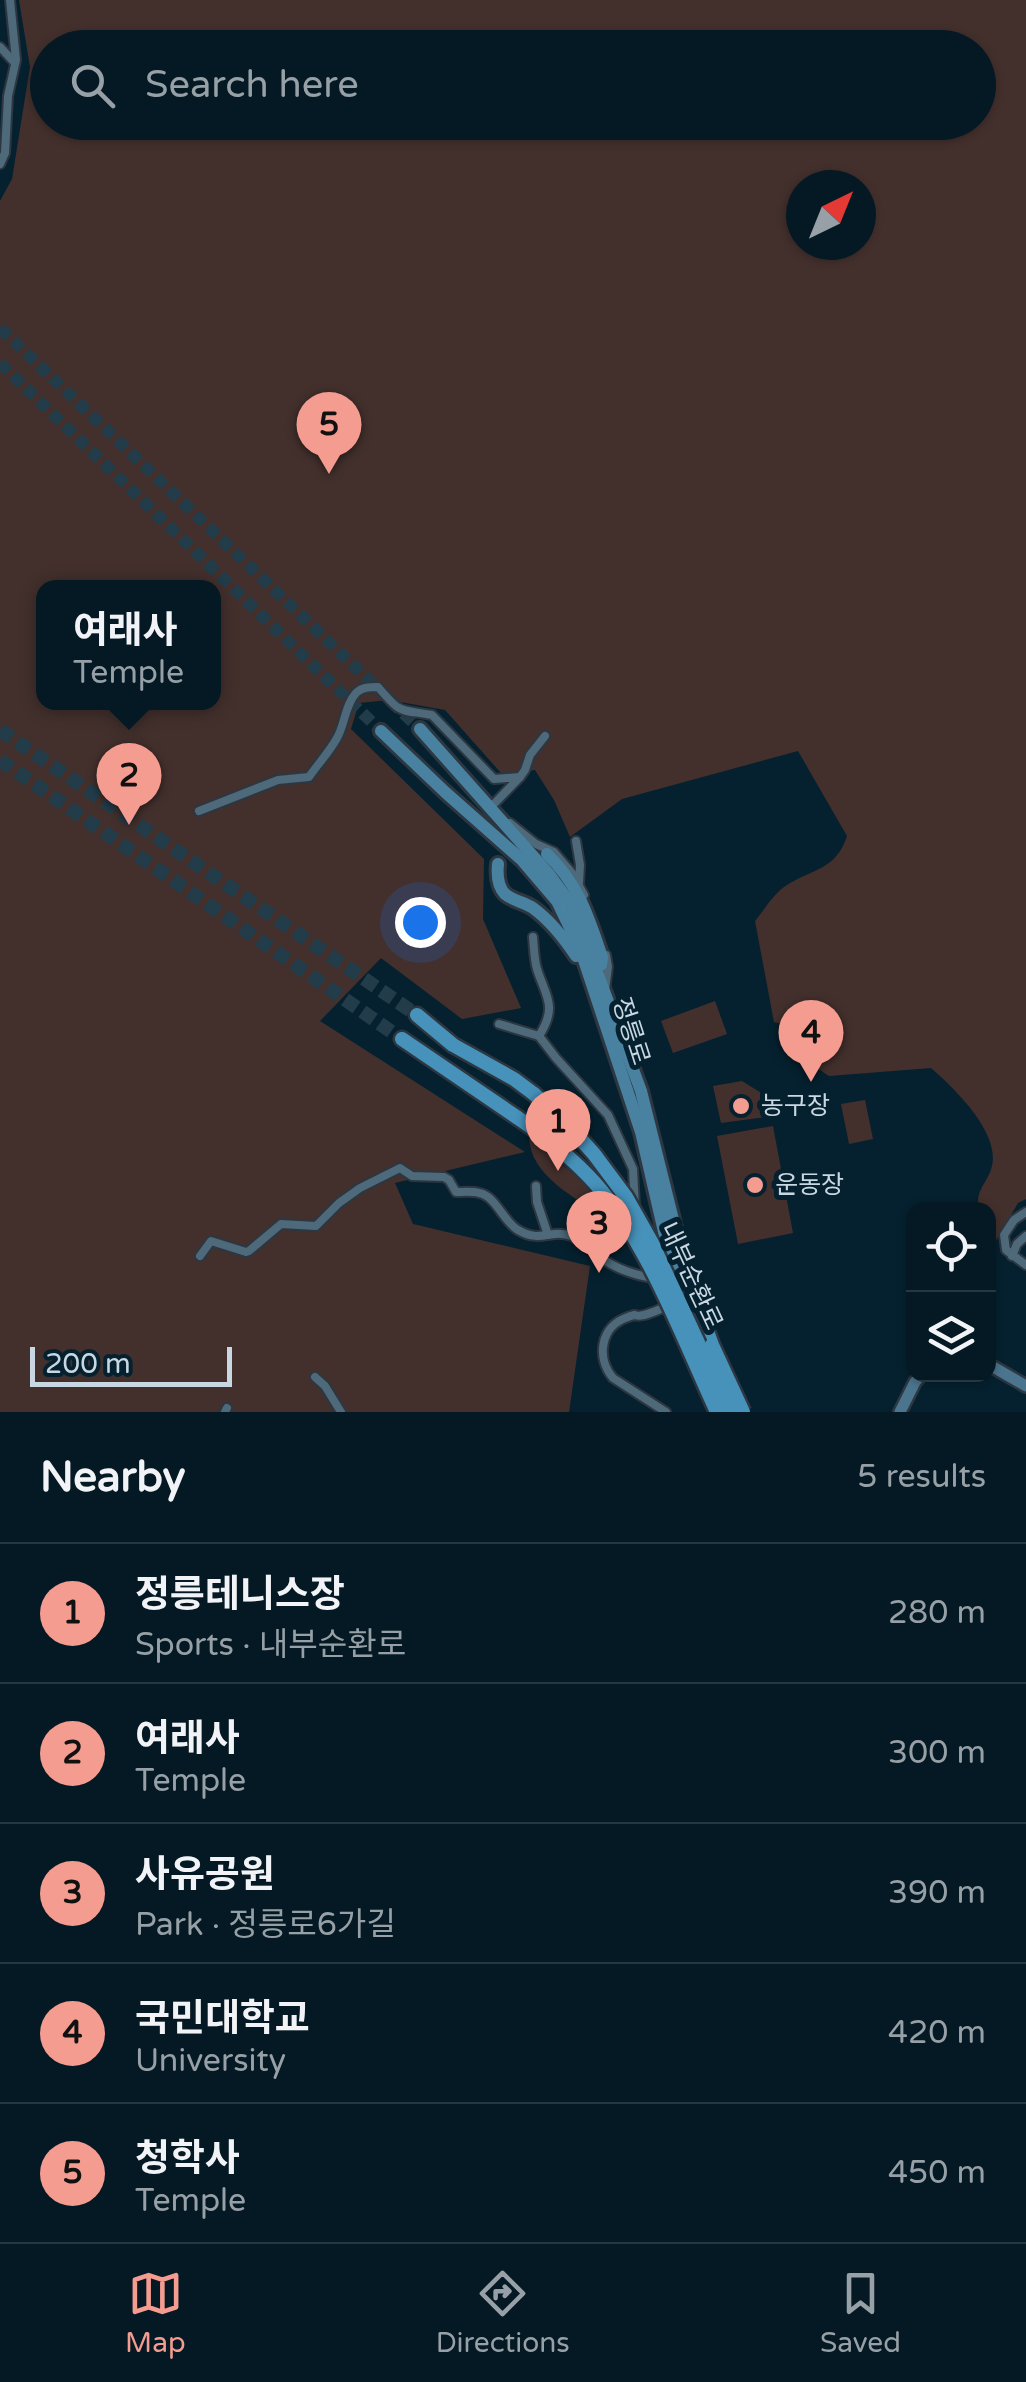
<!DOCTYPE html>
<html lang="en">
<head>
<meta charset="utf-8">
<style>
  body { margin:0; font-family:"Varela Round","Noto Sans KR",sans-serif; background:#0d222b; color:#f1f3f6 }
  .controls { position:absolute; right:30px; bottom:30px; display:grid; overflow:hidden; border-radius:20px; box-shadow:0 2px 8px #0004 }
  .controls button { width:90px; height:90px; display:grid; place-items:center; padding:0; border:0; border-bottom:2px solid #253841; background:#041923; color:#f1f3f6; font:50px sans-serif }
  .compass { position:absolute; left:786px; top:170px; width:90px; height:90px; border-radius:50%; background:#041923; box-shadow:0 2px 8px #0004; rotate:43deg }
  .scale { position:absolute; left:30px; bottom:25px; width:202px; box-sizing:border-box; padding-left:10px; border:5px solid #c8d7e1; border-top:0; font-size:28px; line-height:35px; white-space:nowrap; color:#c8d7e1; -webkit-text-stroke:8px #05212f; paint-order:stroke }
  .you { position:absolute; left:420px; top:922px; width:35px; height:35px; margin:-25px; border:8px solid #fff; border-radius:50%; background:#1a73e8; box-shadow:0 0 0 15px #1a73e833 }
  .badge { display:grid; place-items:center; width:65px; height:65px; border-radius:50%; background:#f59c91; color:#111; font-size:32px; font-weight:700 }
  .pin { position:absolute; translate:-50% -82px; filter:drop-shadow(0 2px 5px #0008) }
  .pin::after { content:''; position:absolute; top:52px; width:35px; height:30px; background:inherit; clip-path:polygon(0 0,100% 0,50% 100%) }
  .popup { position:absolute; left:36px; top:580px; width:185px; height:130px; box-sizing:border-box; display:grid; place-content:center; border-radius:20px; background:#041923; filter:drop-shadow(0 2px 8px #0005); font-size:32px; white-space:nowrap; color:#97a0a6 }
  .popup b { font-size:38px; color:#f1f3f6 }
  .popup::after { content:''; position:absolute; left:50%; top:100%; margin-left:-20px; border:20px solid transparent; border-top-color:#041923 }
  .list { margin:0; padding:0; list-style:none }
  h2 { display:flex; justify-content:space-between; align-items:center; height:130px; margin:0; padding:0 40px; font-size:42px }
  h2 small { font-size:32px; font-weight:400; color:#97a0a6 }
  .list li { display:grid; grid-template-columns:65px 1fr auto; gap:30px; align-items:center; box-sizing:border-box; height:140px; padding:0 40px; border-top:2px solid #253841 }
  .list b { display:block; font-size:38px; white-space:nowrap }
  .list p { margin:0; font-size:32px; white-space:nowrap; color:#97a0a6 }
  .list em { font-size:32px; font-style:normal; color:#97a0a6 }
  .icon { flex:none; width:55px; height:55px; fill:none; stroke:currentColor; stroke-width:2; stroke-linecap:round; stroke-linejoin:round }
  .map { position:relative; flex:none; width:1026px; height:1412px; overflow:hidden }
  .search { position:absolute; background:#041923; box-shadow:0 2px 8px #0004; left:30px; right:30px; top:30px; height:110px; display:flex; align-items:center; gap:25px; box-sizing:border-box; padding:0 35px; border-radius:55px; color:#97a0a6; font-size:38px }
  .sheet { height:830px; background:#041923 }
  nav { display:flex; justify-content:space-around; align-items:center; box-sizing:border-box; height:140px; border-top:2px solid #253841; background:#041923; font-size:28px; color:#97a0a6 }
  nav a { display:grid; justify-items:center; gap:5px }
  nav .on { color:#f59c91 }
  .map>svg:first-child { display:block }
</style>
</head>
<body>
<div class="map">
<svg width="1026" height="1412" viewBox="0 0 1026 1412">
  <rect width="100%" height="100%" fill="#05212f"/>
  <!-- green -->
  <g fill="#43302d" fill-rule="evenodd">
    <path d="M 19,0 L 1026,0 L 1026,1199 L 1018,1203 L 994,1244 L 989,1230 L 988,1210 L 979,1209 C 974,1191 988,1183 992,1166 C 1000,1132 954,1088 931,1068 L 829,1076 L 794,1053 L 800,1043 L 792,1027 L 774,1022 L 755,921 C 765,909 774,893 787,885 C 814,868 836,870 847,836 L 798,751 L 622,799 L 570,837 L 554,800 L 535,770 L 501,773 L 445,710 L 389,700 L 359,703 L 351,729 L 484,859 L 483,919 L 521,1008 L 462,1019 L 381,958 L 320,1021 L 525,1152 L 395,1183 L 413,1224 L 590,1266 L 569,1412 L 0,1412 L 0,201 L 12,179 L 30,67 ZM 48,48 L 978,48 L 978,122 L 48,122 ZM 801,185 L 861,185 L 861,245 L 801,245 ZM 44,588 L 214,588 L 214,702 L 44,702 Z"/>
    <path d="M 715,1001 L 727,1034 L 673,1053 L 661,1021 Z"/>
    <path d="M 742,1081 L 763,1094 L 766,1117 L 721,1123 L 713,1086 Z"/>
    <path d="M 865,1100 L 873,1139 L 849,1144 L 841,1104 Z"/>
    <path d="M 773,1126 L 793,1233 L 738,1244 L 717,1136 Z"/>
    <path d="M 529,1137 L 589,1187 L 607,1211 L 604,1217 C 576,1198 530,1176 529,1137 Z"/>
  </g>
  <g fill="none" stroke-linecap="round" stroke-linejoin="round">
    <!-- primary-tunnel -->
    <g stroke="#223c4a" stroke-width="12" stroke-dasharray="12 6" stroke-linecap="butt">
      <path d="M 0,328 L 420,729"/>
      <path d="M 0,363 L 381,731"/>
    </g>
    <!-- highway-tunnel -->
    <g stroke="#223c4a" stroke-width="14" stroke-dasharray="14 7" stroke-linecap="butt">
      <path d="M 0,730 L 417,1015"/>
      <path d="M 0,760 L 402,1039"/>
    </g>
    <!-- street casing -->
    <g stroke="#2c3741" stroke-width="12">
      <g id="street">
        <path d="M 0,47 L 15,63"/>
        <path d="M 0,164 L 5,153 L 8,96 L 16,60 L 10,0"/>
        <path d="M 520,777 L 525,770 L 530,755 L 545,736"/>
        <path d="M 199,811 L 278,780 L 309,777 C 318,764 330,751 337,738 C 345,724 345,705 356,693 C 362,687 370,687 378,687 C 402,715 398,709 432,715 L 494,779 L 520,777 L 492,806"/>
        <path d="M 510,823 L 536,844 L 554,852 L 572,873 L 584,895"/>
        <path d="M 576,841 L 580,865 L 579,883"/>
        <path d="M 533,937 C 534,947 534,959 537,969 C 546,997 558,1006 539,1036"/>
        <path d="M 605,990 L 608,967 L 606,955"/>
        <path d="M 499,1024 L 539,1036 L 556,1058 L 608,1115 L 633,1169 L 635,1207"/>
        <path d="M 536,1186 L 537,1202 L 548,1235"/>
        <path d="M 1026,1212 L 1014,1220 L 1004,1235 L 1006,1250 L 1026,1265"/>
        <path d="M 200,1256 L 211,1241 L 246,1252 L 249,1251 L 281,1224 L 316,1226 L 339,1203 L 360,1188 L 400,1168 L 412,1176 L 444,1177 L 449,1180 L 456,1192 C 463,1192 472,1191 479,1193 C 495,1195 503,1221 518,1230 C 542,1244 551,1228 571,1236 C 584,1241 592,1252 603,1259 C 616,1269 638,1276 654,1278"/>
        <path d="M 1012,1256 L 1017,1244 L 1026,1236"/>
        <path d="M 315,1377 L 325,1386 L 341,1412"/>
        <path d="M 225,1412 L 227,1408"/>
        <path d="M 666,1412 L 613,1378 C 596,1358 600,1326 628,1317 C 642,1312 630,1318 644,1315 C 652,1313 660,1309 668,1306"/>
      </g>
    </g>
    <!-- secondary casing -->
    <g stroke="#2c3741" stroke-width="16">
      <g id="secondary">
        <path d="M 988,1364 L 1026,1386"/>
        <path d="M 900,1412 L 915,1382 L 922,1374"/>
      </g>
    </g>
    <!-- primary casing -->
    <g stroke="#2c3741" stroke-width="18">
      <g id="primary">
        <path d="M 420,729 L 549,874 L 573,907 L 641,1091 L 690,1288"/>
        <path d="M 381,731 L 445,792 L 522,860 L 557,901 L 581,951 L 641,1132 L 676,1284"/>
        <path d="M 547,854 C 579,885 588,916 602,957 L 601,965"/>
        <path d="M 498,864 C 497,874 497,886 505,894 C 513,901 525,902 533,908 C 551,921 564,938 576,956"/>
      </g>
    </g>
    <!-- highway casing -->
    <g stroke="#2c3741" stroke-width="19">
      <g id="highway">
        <path d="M 417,1015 L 453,1045 L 514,1079 L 534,1094"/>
        <path d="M 402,1039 L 518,1118"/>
        <path d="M 688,1279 L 712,1345"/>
      </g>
    </g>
    <!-- street -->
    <use href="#street" stroke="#4d697a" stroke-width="8"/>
    <!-- secondary -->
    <use href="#secondary" stroke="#4b758e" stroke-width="11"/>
    <!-- primary -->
    <use href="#primary" stroke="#4982a1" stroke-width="12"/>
    <!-- highway -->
    <use href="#highway" stroke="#4692bb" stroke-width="14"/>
    <!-- highway-bridge casing -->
    <g stroke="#2c3741" stroke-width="19" stroke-linecap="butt">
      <g id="highway-bridge">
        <path d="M 534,1094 L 568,1125 L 594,1154 L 626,1197 L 652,1243 L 730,1412"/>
        <path d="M 518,1118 C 546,1137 571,1157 594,1182 C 649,1244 682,1337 717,1412"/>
        <path d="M 712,1345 L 743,1412"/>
      </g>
    </g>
    <!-- highway-bridge -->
    <use href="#highway-bridge" stroke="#4692bb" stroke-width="14"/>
  </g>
  <!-- markers -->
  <g fill="#f59c91" stroke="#05212f" stroke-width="4">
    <circle cx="741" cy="1106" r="10"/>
    <circle cx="755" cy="1185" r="10"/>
  </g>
  <g text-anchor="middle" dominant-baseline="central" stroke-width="10" stroke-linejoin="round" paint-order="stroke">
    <!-- street labels -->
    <g font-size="25" fill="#c8d7e1" stroke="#05212f">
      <text transform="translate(631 1031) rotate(72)">정릉로</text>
      <text transform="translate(691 1276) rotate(65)">내부순환로</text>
    </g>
    <!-- poi labels -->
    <g font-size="25" fill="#c8d7e1" stroke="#05212f" text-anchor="start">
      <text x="761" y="1106">농구장</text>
      <text x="775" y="1185">운동장</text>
    </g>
  </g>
</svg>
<div class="controls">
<button><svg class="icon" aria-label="locate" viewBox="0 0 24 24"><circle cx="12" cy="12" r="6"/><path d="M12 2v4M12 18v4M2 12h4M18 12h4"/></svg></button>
<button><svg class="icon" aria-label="layers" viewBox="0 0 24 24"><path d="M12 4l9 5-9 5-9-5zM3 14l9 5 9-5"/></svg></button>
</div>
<svg class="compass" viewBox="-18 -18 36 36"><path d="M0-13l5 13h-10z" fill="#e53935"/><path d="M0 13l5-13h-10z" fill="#97a0a6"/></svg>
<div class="scale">200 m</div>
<div class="you"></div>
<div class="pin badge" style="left:558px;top:1171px">1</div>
<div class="pin badge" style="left:129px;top:825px">2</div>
<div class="popup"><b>여래사</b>Temple</div>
<div class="pin badge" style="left:599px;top:1273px">3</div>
<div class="pin badge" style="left:811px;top:1082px">4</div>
<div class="pin badge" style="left:329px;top:474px">5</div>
<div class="search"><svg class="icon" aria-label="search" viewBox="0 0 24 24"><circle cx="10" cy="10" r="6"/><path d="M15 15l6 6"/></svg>Search here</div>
</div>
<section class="sheet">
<h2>Nearby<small>5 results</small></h2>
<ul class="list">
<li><span class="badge">1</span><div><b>정릉테니스장</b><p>Sports · 내부순환로</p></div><em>280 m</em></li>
<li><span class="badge">2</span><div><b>여래사</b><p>Temple</p></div><em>300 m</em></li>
<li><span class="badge">3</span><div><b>사유공원</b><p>Park · 정릉로6가길</p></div><em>390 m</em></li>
<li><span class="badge">4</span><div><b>국민대학교</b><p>University</p></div><em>420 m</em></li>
<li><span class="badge">5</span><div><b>청학사</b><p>Temple</p></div><em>450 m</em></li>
</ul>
</section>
<nav>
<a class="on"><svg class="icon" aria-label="map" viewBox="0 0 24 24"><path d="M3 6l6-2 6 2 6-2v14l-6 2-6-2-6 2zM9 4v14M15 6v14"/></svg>Map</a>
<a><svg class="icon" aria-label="directions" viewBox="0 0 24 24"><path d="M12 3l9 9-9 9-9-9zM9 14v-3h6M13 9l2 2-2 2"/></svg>Directions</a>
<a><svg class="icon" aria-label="saved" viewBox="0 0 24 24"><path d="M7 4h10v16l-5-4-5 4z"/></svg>Saved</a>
</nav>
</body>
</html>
